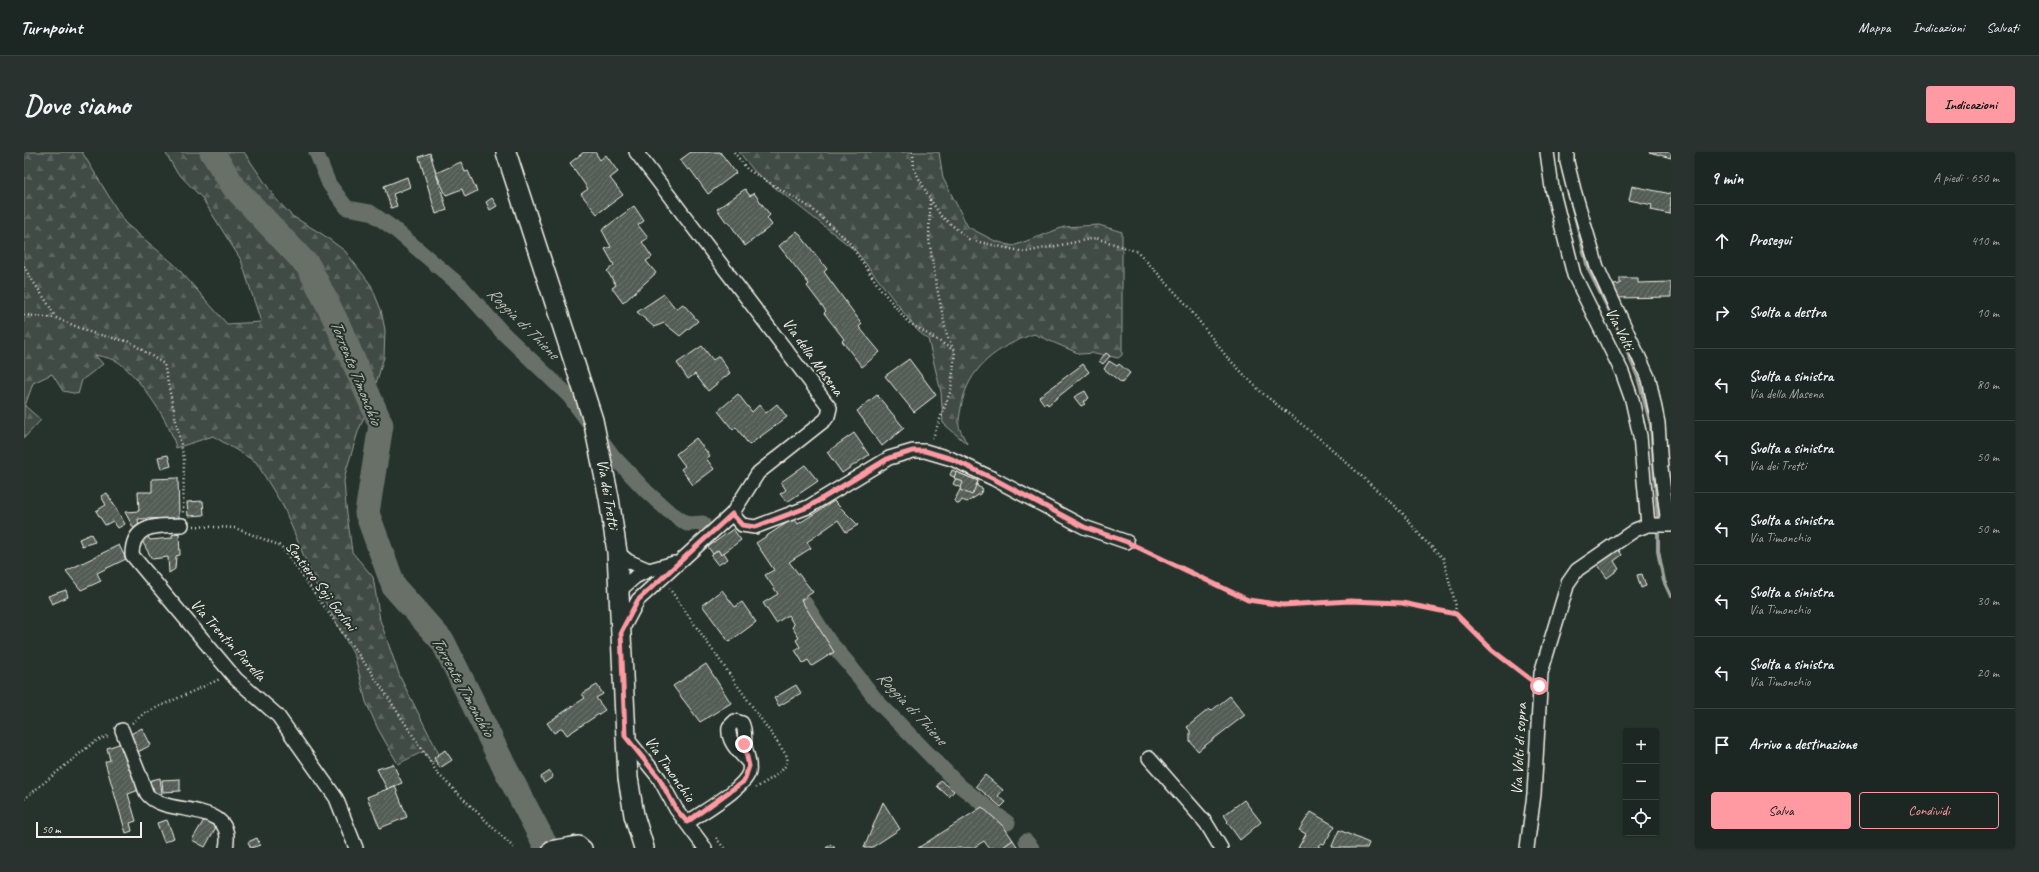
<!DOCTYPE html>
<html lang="it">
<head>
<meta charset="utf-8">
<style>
  body { margin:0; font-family:Caveat,sans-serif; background:#29322f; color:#f1f3f6 }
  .controls { position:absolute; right:12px; bottom:12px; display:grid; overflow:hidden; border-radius:4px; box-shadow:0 1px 3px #0004 }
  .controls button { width:36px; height:36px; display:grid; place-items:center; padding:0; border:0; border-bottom:1px solid #3a4340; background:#1c2622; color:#f1f3f6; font:20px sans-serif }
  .scale { position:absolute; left:12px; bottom:10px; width:106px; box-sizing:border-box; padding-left:4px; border:2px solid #f4f1e8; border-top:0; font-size:11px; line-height:14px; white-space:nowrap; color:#f4f1e8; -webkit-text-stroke:3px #26332d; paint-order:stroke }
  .stop { position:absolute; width:12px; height:12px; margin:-9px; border:3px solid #ff9aa2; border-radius:50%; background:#fff }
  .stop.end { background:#ff9aa2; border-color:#fff; box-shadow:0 1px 4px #0008 }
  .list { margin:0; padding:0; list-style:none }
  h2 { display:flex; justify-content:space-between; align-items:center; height:52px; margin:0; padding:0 16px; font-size:17px }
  h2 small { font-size:13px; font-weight:400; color:#a0a5a5 }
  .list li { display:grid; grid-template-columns:26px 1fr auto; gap:12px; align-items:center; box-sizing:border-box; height:72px; padding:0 16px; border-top:1px solid #3a4340 }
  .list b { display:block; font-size:15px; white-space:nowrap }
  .list p { margin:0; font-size:13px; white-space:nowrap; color:#a0a5a5 }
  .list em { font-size:13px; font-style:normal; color:#a0a5a5 }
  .actions { display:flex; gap:8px; padding:12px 16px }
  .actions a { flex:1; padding:9px 0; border:1px solid #ff9aa2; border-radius:4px; text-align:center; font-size:14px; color:#ff9aa2 }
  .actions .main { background:#ff9aa2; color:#111 }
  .icon { flex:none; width:22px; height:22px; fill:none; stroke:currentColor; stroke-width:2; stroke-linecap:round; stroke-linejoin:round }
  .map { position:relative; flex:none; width:1647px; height:696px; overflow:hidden; border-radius:4px }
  header { display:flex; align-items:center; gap:24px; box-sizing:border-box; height:56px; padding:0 20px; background:#1c2622; border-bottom:1px solid #3a4340 }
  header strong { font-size:19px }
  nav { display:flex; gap:22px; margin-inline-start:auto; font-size:14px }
  .intro { display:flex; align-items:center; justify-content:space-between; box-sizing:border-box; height:96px; padding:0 24px }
  h1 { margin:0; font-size:28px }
  .button { padding:10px 18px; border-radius:4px; background:#ff9aa2; color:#111; font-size:14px; font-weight:700 }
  main { display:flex; gap:24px; padding:0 24px }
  aside { flex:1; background:#1c2622; border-radius:4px; box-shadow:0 1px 3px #0004 }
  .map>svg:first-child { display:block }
</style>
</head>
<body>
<header>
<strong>Turnpoint</strong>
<nav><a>Mappa</a><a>Indicazioni</a><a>Salvati</a></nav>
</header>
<div class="intro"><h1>Dove siamo</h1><a class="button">Indicazioni</a></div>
<main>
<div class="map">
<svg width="1647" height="696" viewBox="0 0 1647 696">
  <defs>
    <pattern id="forest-firs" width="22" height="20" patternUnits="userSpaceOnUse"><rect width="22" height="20" fill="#414b45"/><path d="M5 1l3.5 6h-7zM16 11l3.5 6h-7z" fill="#5d6560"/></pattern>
    <pattern id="building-hatch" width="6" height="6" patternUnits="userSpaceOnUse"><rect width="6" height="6" fill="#525c55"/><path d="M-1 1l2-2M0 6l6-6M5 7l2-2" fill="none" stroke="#6c746d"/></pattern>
  </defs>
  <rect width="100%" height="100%" fill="#26332d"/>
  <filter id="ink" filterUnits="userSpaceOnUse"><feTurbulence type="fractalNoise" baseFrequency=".025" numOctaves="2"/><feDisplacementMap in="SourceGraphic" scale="8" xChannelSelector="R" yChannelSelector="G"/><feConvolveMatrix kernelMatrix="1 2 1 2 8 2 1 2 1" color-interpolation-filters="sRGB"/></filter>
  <g filter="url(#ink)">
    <!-- forest -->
    <g fill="url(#forest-firs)" stroke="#9a9e96">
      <path d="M 0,0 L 58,0 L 101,71 L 150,112 L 203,172 L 237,170 L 217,108 L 178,46 L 152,19 L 141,0 L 220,0 L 252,47 L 268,64 L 298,82 L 321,99 L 347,133 L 357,158 L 361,178 L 360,205 L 348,245 L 334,280 L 322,319 L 320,329 L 322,354 L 328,400 L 349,425 L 356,468 L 376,525 L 417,606 L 407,611 L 400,599 L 374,612 L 354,577 L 342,550 L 331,505 L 291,431 L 260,356 L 232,310 L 189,284 L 152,296 C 147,271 117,228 97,212 C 90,206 79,205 71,203 L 79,212 L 58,228 L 54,242 L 39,239 L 28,222 L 9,231 L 1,254 L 17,268 L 0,286 Z"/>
      <path d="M 715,0 L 915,0 L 919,26 L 944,75 L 971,89 L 989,94 L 1040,75 L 1075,73 L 1098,80 L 1098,203 L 1094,206 L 1071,201 L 1056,202 L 1010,182 C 974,194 943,216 937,256 C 936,262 934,270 935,275 C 937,280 940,286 943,292 L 919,271 L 917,240 L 904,187 L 894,179 L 832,99 L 731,20 Z"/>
    </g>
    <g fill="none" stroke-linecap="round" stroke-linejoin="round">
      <!-- stream -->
      <path stroke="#9fa39b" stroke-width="4" d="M 1539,16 L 1564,116 L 1590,168 L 1614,225 L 1627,273 L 1634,365 L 1634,399 L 1640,429 L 1647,444"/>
      <!-- canal -->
      <g stroke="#676f68" stroke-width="15">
        <path d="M 292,0 L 305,32 L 323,56 L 346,60 L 369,76 L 439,136 L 478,180 L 545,244 L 590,305 L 622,339 L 643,358 L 663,372 L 679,371"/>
        <path d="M 781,451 L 805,489 L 824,511 L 853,549 L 936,634 L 984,671"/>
        <path d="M 1002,689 L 1008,696"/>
      </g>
      <!-- river -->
      <path stroke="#676f68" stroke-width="25" d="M 188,0 L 210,35 L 285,115 L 314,173 L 357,273 L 343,361 L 370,435 L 419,490 L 479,612 L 523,696"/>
    </g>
    <!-- building -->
    <g fill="url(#building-hatch)" stroke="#f4f1e8">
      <path d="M 560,0 L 571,0 L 576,8 L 582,3 L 594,20 L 586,26 L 599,43 L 573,62 L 557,42 L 564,37 L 546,11 Z"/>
      <path d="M 667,0 L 696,0 L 712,21 L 684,42 L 666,17 L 664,18 L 656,8 Z"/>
      <path d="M 1625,0 L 1647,0 L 1647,6 Z"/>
      <path d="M 406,1 L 423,58 L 412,62 L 395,5 Z"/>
      <path d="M 437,10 L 441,20 L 444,19 L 453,39 L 441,45 L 438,37 L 422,43 L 412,21 Z"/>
      <path d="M 383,25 L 386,35 L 369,42 L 373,54 L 367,56 L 360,34 Z"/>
      <path d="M 1608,34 L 1647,42 L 1646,62 L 1627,58 L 1628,53 L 1605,48 Z"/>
      <path d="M 721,37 L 726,44 L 730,41 L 746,63 L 743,66 L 748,73 L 721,94 L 704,69 L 703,71 L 693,57 Z"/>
      <path d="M 468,46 L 473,54 L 466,58 L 462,50 Z"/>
      <path d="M 610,54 L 620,69 L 614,73 L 624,86 L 618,90 L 628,105 L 622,109 L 632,121 L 599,151 L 588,136 L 592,133 L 583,119 L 590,113 L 581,97 L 587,95 L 578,78 Z"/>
      <path d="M 773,79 L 803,117 L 800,120 L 838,172 L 835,175 L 856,200 L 838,215 L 818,189 L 820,187 L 800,161 L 802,159 L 783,134 L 785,132 L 755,94 Z"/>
      <path d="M 1596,126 L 1614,126 L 1614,131 L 1647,130 L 1647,145 L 1591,146 L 1590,133 L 1596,132 Z"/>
      <path d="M 640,142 L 652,157 L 659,152 L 674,169 L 656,184 L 640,171 L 630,175 L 613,160 Z"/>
      <path d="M 678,194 L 689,208 L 695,204 L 706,221 L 684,239 L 671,222 L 664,227 L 653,211 Z"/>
      <path d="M 1082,201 L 1086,204 L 1079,212 L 1075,209 Z"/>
      <path d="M 885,207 L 912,243 L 890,260 L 861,224 Z"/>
      <path d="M 1085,209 L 1093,214 L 1095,212 L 1106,221 L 1098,231 L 1080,217 Z"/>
      <path d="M 1059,212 L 1065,220 L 1024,253 L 1023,251 L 1020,252 L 1015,245 Z"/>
      <path d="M 1061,239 L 1065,246 L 1059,250 L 1061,252 L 1057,254 L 1050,245 Z"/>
      <path d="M 714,242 L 728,260 L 735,253 L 742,261 L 753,252 L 763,265 L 725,293 L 712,275 L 709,278 L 694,259 Z"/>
      <path d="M 853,243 L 880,276 L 858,294 L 833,259 Z"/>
      <path d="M 830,281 L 845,303 L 818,321 L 803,300 Z"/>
      <path d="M 672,286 L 686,304 L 682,306 L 690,317 L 669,333 L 657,317 L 661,314 L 652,302 Z"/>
      <path d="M 144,303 L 147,314 L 137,317 L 134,305 Z"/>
      <path d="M 781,313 L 794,329 L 763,350 L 756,342 L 762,338 L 757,330 Z"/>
      <path d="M 928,318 L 954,329 L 953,334 L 959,337 L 956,342 L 943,350 L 938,348 L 935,352 L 930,349 L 937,336 L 929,332 L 932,326 L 926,323 Z"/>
      <path d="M 932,320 L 954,329 L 948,343 L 936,338 L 939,330 L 930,326 Z"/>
      <path d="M 154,326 L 155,366 L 114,367 L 115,376 L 110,377 L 101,360 L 115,359 L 114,340 L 128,340 L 128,327 Z"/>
      <path d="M 83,341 L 101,372 L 94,376 L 89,369 L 81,373 L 72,359 L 82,353 L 77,344 Z"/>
      <path d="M 179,349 L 180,363 L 164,364 L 163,350 Z"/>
      <path d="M 810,349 L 834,373 L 822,380 L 814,368 L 783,390 L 787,396 L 765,410 L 789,440 L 777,448 L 810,500 L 788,514 L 784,508 L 779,511 L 771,498 L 776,495 L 772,488 L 775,486 L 768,475 L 770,473 L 764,463 L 752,471 L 739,451 L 754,442 L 741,423 L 750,418 L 732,391 L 770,366 L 774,372 Z"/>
      <path d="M 709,377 L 717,388 L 697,403 L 694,398 L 689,402 L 684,395 Z"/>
      <path d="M 155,381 L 156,403 L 152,404 L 151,417 L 145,421 L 144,405 L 128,407 L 117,387 L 123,383 L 126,388 L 148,386 L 148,383 Z"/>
      <path d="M 67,382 L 71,390 L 58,394 L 55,387 Z"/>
      <path d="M 95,393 L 102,407 L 73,421 L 77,429 L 57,438 L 42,419 Z"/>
      <path d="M 1592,394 L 1598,403 L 1590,409 L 1595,417 L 1583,426 L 1571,409 Z"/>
      <path d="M 694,398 L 697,403 L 700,401 L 704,407 L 694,413 L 687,404 Z"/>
      <path d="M 1618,422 L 1622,434 L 1617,436 L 1613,423 Z"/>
      <path d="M 42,438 L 44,445 L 28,452 L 24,444 Z"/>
      <path d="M 698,438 L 711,455 L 718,450 L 732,470 L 705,490 L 678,453 Z"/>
      <path d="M 682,512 L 707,551 L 676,570 L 649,534 Z"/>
      <path d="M 573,533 L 579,542 L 572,546 L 581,558 L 543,583 L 538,576 L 530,581 L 523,571 L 561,546 L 558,542 Z"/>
      <path d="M 772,533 L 777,541 L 755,554 L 750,546 Z"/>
      <path d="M 1206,544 L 1221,563 L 1174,599 L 1166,589 L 1166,579 L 1163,575 L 1185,557 L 1187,559 Z"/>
      <path d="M 118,576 L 127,593 L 112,601 L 103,584 Z"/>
      <path d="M 101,590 L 115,638 L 104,642 L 112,669 L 106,671 L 108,679 L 102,681 L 81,610 L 86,608 L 83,596 Z"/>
      <path d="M 421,598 L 428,608 L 416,616 L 410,606 Z"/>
      <path d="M 369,612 L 378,631 L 363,637 L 353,617 Z"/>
      <path d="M 526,619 L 529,625 L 520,631 L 517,625 Z"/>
      <path d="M 961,623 L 979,638 L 974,644 L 982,650 L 977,655 L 952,634 Z"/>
      <path d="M 136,626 L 138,642 L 130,642 L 129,635 L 126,636 L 124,629 Z"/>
      <path d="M 156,627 L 156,639 L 139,640 L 138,628 Z"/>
      <path d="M 917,628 L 930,639 L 925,645 L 913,634 Z"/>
      <path d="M 371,634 L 383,665 L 356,676 L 343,645 Z"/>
      <path d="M 1220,648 L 1237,670 L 1216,688 L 1203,670 L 1204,669 L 1200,663 Z"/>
      <path d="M 859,650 L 876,677 L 847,696 L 840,696 Z"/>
      <path d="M 958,655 L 980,675 L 989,688 L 978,696 L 965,696 L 960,689 L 949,696 L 894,696 Z"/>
      <path d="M 1287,660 L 1311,674 L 1300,692 L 1297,691 L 1294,694 L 1297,696 L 1274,696 L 1282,682 L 1275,678 Z"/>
      <path d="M 143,668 L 150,686 L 140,690 L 133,671 Z"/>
      <path d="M 180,668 L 192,675 L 181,695 L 168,688 Z"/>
      <path d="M 1315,678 L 1345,691 L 1343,696 L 1311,696 L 1308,694 Z"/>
      <path d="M 233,686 L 236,693 L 227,696 L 224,690 Z"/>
      <path d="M 989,688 L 994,696 L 978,696 Z"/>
      <path d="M 807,692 L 811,696 L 802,696 Z"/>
    </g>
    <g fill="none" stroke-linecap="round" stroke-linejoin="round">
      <!-- street casing -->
      <g stroke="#f4f1e8" stroke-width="16">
        <g id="street">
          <path d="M 1523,0 L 1528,36 L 1550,123 L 1598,220 L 1608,248 L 1616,284 L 1624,373"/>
          <path d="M 1543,0 L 1543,10 L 1550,38 L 1573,115 L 1625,227 L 1634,271 L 1637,316 L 1644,372"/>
          <path d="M 708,362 L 718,373 L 731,375 L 784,355 L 865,306 L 889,299 L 901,299 L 928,307 L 970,327 L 1060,375 L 1103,390"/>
          <path d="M 158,373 C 134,374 108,371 108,403 L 212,527 L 254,564 L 312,646 L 332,696"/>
          <path d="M 593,400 L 604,409 L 625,418"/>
          <path d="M 595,439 L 611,425 L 625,418 L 650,411"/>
          <path d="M 598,478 L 614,448 L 708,362 L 734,321 L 801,268 L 804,264 L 806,256 L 612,0"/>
          <path d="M 98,578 C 104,594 110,609 116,624 C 119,630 120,637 123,642 C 140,666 213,646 202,696"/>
          <path d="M 601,584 L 635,626 L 652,657 L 681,696"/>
          <path d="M 1125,606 L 1182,671 L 1197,696"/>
          <path d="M 663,671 C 678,660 720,637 725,620 C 727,611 722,601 721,593 C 720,585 722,579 718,571 L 711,569 L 705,575 C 703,590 715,600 724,610"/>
          <path d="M 526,696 L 555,691 L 561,696"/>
          <path d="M 1503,696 L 1510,642 L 1517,521 L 1544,431 L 1553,418 L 1611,378 L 1624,373 L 1647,373"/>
        </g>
      </g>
      <!-- secondary casing -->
      <g stroke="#f4f1e8" stroke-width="22">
        <path id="secondary" d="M 482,0 L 569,268 L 585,346 L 593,400 L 604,626 L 610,663 L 620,696"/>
      </g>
      <!-- path -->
      <g stroke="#f4f1e8" stroke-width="2.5" stroke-dasharray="1 3" stroke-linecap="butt">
        <path d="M 710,0 L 723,17 L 787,56 L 824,89 L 856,136 L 884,170 L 931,199 L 927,238 L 910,283 L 906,288"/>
        <path d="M 889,0 L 890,17 L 906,47 L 905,87 L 912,131 L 923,184 L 930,198"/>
        <path d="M 906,47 L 917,64 L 946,88 L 1001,100 L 1072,86 L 1114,100 L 1161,151 L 1202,204 L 1237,240 L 1300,290 L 1379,362 L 1398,386 L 1419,406 L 1432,454 L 1431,459 L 1428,461"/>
        <path d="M 0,114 C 9,132 23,147 31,165"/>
        <path d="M 0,163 L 32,166 L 68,181 L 106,190 L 140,212 L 160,307 L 159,361"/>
        <path d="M 170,374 L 211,376 L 257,394 L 356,533 L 414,622 L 490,696"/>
        <path d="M 1114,396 L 1224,448 L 1259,453 L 1326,449 L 1378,451 L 1432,462 L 1468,498 L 1504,525"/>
        <path d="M 645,436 L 763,604 C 767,618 742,629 732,636"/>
        <path d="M 108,571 L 121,561 L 196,527"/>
        <path d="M 0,647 L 70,590 L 86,583"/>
        <path d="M 692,686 L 700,696"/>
      </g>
      <!-- street -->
      <use href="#street" stroke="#26332d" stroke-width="13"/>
      <!-- secondary -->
      <use href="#secondary" stroke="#26332d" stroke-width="19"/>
    </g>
  </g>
  <g fill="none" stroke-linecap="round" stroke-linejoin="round" filter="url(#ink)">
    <!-- route -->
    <path stroke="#ff9aa2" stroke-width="5" d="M 720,592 L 725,614 L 720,629 L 663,670 L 652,657 L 635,626 L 601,584 L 597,480 L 614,448 L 708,362 L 718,373 L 731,375 L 784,355 L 865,306 L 889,299 L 901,299 L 928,307 L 970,327 L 1060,375 L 1103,390 L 1224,448 L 1259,453 L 1326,449 L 1378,451 L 1432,462 L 1468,498 L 1515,534"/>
  </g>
  <g text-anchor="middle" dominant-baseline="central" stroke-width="4" stroke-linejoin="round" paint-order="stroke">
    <!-- street labels -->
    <g font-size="16" fill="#f4f1e8" stroke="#26332d">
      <text transform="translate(1596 177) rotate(63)">Via Volti</text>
      <text transform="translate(789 205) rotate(54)">Via della Masena</text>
      <text transform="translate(584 342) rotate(80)">Via dei Tretti</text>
      <text transform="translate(297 434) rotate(53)">Sentiero Soji Gorlini</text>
      <text transform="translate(204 488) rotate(48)">Via Trentin Pierella</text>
      <text transform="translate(1495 597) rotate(-87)">Via Volti di sopra</text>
      <text transform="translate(646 617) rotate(55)">Via Timonchio</text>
    </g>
    <!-- water labels -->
    <g font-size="17" font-style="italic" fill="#bcbdb5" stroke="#26332d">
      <text transform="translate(499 171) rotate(45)">Roggia di Thiene</text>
      <text transform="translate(332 220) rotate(68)">Torrente Timonchio</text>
      <text transform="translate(439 534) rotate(61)">Torrente Timonchio</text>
      <text transform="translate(888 556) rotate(47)">Roggia di Thiene</text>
    </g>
  </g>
</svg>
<div class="controls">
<button>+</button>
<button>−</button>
<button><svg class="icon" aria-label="locate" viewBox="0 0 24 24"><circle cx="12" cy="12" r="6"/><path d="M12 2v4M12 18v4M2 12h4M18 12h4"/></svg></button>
</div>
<div class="scale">50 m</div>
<div class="stop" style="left:1515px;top:534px"></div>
<div class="stop end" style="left:720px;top:592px"></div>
</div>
<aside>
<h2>9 min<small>A piedi · 650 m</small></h2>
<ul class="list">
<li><svg class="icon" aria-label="ahead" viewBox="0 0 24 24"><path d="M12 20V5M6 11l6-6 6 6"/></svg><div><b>Prosegui</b></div><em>410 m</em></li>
<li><svg class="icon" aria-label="right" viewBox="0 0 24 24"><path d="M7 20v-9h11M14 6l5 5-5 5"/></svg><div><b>Svolta a destra</b></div><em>10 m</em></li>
<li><svg class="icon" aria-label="left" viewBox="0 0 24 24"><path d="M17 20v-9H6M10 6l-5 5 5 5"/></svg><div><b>Svolta a sinistra</b><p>Via della Masena</p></div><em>80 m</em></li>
<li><svg class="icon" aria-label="left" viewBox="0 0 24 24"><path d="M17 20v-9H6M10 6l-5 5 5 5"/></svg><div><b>Svolta a sinistra</b><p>Via dei Tretti</p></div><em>50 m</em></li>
<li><svg class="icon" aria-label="left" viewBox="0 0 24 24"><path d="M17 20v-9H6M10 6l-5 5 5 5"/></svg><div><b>Svolta a sinistra</b><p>Via Timonchio</p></div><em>50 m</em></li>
<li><svg class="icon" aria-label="left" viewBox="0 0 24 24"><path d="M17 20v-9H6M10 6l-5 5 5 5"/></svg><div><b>Svolta a sinistra</b><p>Via Timonchio</p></div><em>30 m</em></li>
<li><svg class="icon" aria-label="left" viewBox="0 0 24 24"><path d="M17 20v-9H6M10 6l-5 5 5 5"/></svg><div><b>Svolta a sinistra</b><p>Via Timonchio</p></div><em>20 m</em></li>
<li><svg class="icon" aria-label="arrive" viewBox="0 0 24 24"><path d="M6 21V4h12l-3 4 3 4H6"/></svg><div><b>Arrivo a destinazione</b></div></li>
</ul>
<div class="actions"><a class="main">Salva</a><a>Condividi</a></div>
</aside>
</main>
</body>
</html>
